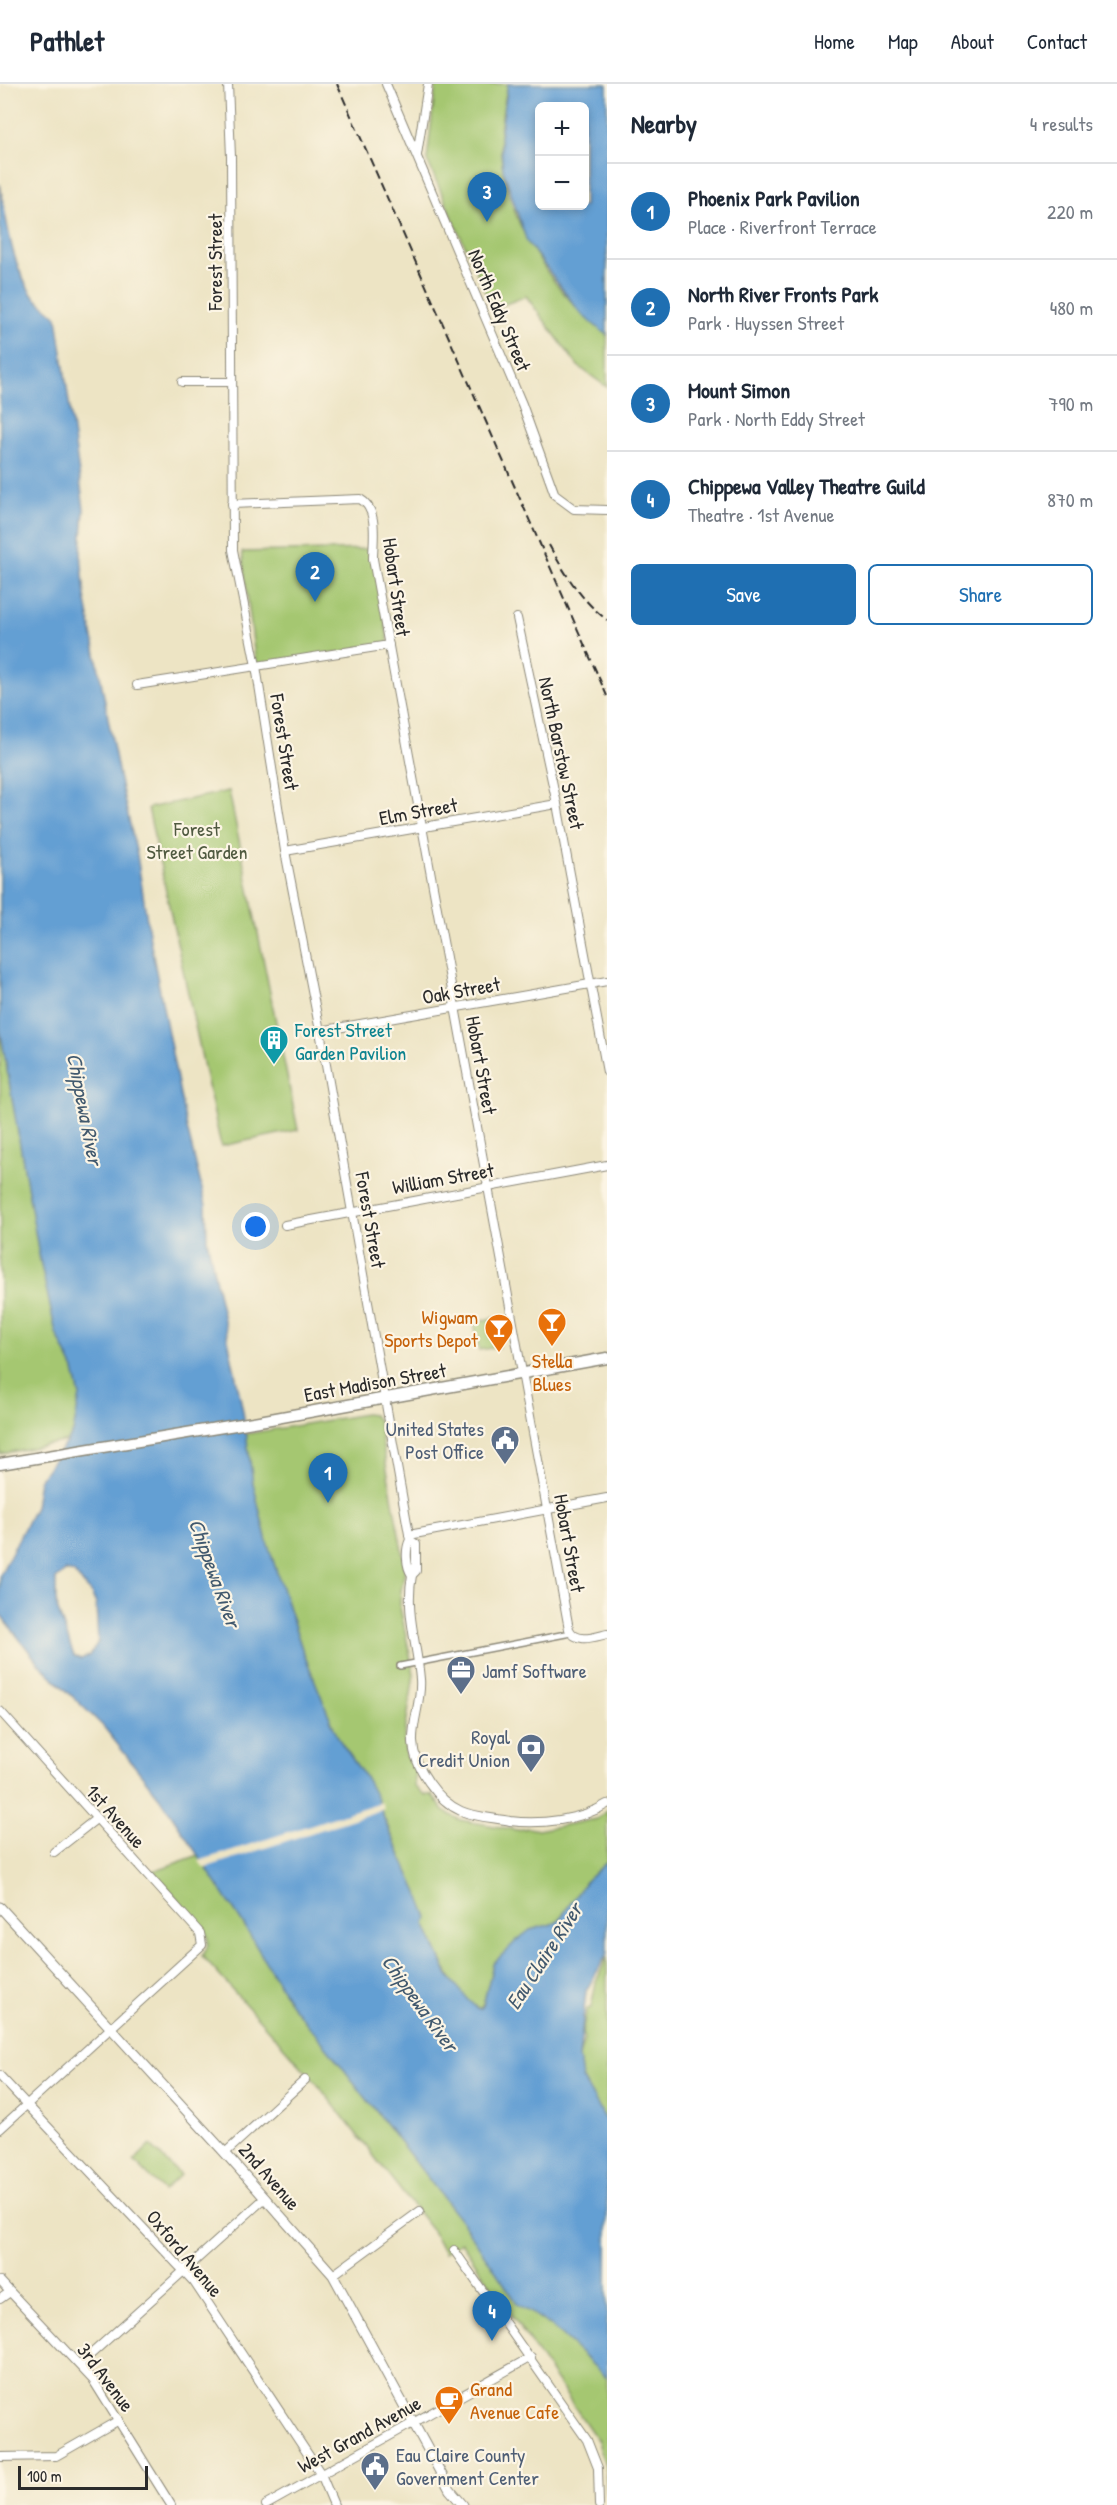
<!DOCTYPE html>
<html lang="en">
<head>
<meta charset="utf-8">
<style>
  body { margin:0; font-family:"Patrick Hand",sans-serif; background:#f2f2f3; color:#1f2937 }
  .controls { position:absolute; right:18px; top:18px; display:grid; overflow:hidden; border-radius:9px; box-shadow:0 3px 9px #0003 }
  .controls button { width:54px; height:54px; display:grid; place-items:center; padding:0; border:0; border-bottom:2px solid #e0e1e3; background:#fff; color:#1f2937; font:30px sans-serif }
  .scale { position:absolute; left:18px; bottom:15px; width:130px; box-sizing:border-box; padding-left:6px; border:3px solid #2b2b2b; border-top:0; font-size:16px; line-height:21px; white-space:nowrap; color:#2b2b2b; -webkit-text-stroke:4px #fcf5e5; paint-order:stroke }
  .you { position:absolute; left:256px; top:1143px; width:21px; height:21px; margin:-15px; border:4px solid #fff; border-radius:50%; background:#1a73e8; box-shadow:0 0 0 9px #1a73e833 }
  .badge { display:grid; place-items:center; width:39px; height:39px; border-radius:50%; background:#1f6fb2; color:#fff; font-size:20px; font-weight:700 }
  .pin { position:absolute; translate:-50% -50px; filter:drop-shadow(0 2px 3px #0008) }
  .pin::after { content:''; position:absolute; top:32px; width:21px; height:18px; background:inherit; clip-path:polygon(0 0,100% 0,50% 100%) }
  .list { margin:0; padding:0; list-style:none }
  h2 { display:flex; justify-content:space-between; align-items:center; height:78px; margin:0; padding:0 24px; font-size:26px }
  h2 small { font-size:20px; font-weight:400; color:#747a83 }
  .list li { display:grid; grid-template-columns:39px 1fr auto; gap:18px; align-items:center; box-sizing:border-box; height:96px; padding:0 24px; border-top:2px solid #e0e1e3 }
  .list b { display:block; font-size:22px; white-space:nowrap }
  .list p { margin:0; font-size:20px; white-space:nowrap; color:#747a83 }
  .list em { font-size:20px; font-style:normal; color:#747a83 }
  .actions { display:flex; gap:12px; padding:18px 24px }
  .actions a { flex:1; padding:14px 0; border:2px solid #1f6fb2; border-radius:9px; text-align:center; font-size:21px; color:#1f6fb2 }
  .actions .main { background:#1f6fb2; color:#fff }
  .map { position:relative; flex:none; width:607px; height:2421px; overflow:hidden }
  header { display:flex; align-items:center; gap:36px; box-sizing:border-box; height:84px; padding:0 30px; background:#fff; border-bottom:2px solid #e0e1e3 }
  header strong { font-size:28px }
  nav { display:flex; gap:33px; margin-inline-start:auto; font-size:21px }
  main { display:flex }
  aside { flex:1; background:#fff }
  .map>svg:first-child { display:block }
</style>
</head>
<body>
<header>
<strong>Pathlet</strong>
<nav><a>Home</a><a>Map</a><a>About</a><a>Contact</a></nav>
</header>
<main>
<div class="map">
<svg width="607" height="2421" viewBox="0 0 607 2421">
  <rect width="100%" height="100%" fill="#fcf5e5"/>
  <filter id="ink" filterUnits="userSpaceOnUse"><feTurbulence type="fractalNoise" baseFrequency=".0167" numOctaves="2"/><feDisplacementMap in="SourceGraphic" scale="12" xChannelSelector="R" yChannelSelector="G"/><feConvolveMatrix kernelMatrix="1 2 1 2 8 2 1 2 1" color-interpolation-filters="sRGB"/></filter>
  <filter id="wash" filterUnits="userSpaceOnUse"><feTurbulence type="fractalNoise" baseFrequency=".008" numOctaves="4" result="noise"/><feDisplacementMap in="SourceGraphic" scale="24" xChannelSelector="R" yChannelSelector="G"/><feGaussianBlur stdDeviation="1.35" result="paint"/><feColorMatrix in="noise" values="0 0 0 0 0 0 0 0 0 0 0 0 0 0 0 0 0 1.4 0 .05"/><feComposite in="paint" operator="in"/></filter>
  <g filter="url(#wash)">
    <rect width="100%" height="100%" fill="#ede4c4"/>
    <!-- green -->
    <g fill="#a5c771" stroke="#68794e" stroke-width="1.5">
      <path d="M 436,0 L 508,0 C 504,18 500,36 500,55 C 502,132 548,204 607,251 L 607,303 L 578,282 L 526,212 L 493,225 L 427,76 Z"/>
      <path d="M 373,465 L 389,561 L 256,582 L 242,468 Z"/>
      <path d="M 229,707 L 298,1046 L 221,1062 L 148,724 Z"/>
      <path d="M 0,945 L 40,1176 L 56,1249 L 74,1286 L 80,1312 L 73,1349 L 67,1357 L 0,1370 Z"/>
      <path d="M 493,1234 L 499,1263 L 479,1266 L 474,1238 Z"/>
      <path d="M 365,1330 L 373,1331 L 378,1336 L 405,1483 C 404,1497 399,1509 400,1523 L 414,1590 L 404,1655 L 406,1672 L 416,1686 L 414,1701 L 425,1711 L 432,1711 L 444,1727 L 460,1736 L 517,1746 L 529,1744 L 538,1746 L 597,1735 L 607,1726 L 607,1778 L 585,1798 L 560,1835 L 552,1840 L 530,1846 L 493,1880 L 485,1915 L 480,1925 C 452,1912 438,1866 425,1840 L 427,1834 L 418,1809 L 367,1696 L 338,1654 L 302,1565 L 267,1458 L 253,1399 L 246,1350 Z"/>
      <path d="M 199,1771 L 242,1838 L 290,1919 L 329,1966 L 468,2146 L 517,2219 L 551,2242 L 607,2294 L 607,2410 L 605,2382 L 598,2357 L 461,2158 L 444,2169 L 431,2145 L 318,2001 L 202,1872 C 209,1864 210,1856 205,1846 L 153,1787 Z"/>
      <path d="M 607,1873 L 607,2038 L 582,1994 L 579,1973 L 584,1955 L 582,1948 L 587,1925 L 591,1924 L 596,1898 Z"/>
      <path d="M 150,2061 L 180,2091 L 164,2107 L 134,2077 Z"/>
    </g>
    <!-- water -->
    <g fill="#639fd3" stroke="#47657f" stroke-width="1.5" fill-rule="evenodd">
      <path d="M 508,0 L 607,0 L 607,251 L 582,231 L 527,158 L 503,86 L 500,53 ZM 584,22 L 584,122 L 540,122 L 540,22 Z"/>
      <path d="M 0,100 C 7,137 11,181 33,212 C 38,218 50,225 57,233 L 84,425 L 81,470 L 85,512 L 119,692 L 137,771 L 150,856 L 185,1036 L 206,1121 L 207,1155 L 243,1327 L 253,1399 L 267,1458 L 302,1565 L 338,1654 L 367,1696 L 378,1717 L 386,1740 L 418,1809 L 428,1834 L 425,1840 L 448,1892 L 476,1924 L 480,1925 L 483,1922 L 493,1880 L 517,1856 L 530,1846 L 552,1840 L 560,1835 L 585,1798 L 607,1778 L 607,1870 L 586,1907 L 579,1973 L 582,1994 L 607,2038 L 607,2294 L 551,2242 L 517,2219 L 468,2146 L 329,1966 L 290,1919 L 242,1838 L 163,1718 L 103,1642 L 39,1580 L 0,1530 L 0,1491 L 35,1423 L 39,1396 L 73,1349 L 80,1312 L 74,1286 L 56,1249 L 40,1176 L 0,945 ZM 65,1487 L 74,1489 L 91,1509 L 96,1520 L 98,1558 L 89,1572 L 81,1575 L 74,1572 L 56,1521 L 56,1495 Z"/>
    </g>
    <!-- pier -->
    <path fill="#ede4c4" d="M 381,1718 L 384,1725 L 204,1784 L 199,1777 Z"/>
  </g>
  <g filter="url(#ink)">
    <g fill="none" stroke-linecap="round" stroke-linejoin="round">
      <!-- pedestrian casing -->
      <g stroke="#8c8878" stroke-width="8">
        <path id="pedestrian" d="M 400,1582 L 571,1549"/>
      </g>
      <!-- minor casing -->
      <g stroke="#8c8878" stroke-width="10">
        <g id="minor">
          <path d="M 228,0 L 231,73 L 233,466 L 256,582 L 285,767 L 320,947 L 410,1456 C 405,1465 406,1483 412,1491"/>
          <path d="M 386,0 L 522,320 L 555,411 L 574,425 L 607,426"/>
          <path d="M 417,71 L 428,0"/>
          <path d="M 182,298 L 231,298"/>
          <path d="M 232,420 L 360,415 C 379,425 373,456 373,475 L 569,1545 C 576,1560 594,1553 607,1550"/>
          <path d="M 517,534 L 557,720 L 607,988"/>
          <path d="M 137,601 L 389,561"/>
          <path d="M 285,767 L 557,720"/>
          <path d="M 320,947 L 607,897"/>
          <path d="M 285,1141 L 607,1081"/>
          <path d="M 409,1451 L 607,1414"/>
          <path d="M 410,1456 L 416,1460 L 416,1487 L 412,1491 C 405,1528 417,1559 420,1595 C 422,1616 412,1637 413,1658 C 414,1683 438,1717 461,1727 C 475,1733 494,1734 510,1737 C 540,1741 581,1736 607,1720"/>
          <path d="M 0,1627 L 200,1849 L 202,1861 L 0,2045"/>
          <path d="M 54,1768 L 96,1735"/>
          <path d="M 0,1992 L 194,2198 L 321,2390 L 334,2421"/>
          <path d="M 225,2069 L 305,1996"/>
          <path d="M 454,2166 L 587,2356 L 598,2384 L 599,2421"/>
          <path d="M 333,2191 L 420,2127"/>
          <path d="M 0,2197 L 93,2296 L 171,2421"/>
          <path d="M 0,2215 L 10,2208"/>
          <path d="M 80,2280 L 265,2114"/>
          <path d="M 0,2373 L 56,2372 L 119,2336"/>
          <path d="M 266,2421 L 531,2273"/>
        </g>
      </g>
      <!-- tertiary casing -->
      <g stroke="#8c8878" stroke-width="11">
        <path id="tertiary" d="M 0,1823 L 225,2069 L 333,2191 L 450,2406 L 463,2421"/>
      </g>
      <!-- secondary casing -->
      <g stroke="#8c8878" stroke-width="13">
        <path id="secondary" d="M 0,1380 L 265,1336 L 607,1274"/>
      </g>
      <!-- pedestrian -->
      <use href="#pedestrian" stroke="#fff" stroke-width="5"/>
      <!-- minor -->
      <use href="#minor" stroke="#fff" stroke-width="8"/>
      <!-- tertiary -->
      <use href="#tertiary" stroke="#fff" stroke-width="9"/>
      <!-- secondary -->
      <use href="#secondary" stroke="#fff" stroke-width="10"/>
      <!-- rail -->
      <g stroke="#2b2b2b" stroke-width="2" stroke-dasharray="9 4.5" stroke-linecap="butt">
        <path d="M 337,0 L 607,612"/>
        <path d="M 549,461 C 565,490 581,516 607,536"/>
      </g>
    </g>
  </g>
  <!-- icons -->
  <defs>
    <g id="building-pin" transform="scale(1.5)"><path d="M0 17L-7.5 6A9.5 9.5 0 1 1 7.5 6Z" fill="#0f9aa8" stroke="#fcf5e5"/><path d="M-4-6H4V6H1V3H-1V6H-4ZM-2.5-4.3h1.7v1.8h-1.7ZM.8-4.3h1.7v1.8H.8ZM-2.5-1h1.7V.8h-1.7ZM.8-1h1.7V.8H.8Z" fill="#fff"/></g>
    <g id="bar-pin" transform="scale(1.5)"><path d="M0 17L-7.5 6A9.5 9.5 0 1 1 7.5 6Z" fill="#e8710a" stroke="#fcf5e5"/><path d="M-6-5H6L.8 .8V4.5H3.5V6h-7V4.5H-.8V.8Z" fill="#fff"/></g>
    <g id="civic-pin" transform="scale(1.5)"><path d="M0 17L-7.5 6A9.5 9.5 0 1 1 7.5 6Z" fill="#5c6f8a" stroke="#fcf5e5"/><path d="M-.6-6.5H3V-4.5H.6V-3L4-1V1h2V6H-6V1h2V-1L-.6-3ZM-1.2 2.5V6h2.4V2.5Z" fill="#fff"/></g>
    <g id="office-pin" transform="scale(1.5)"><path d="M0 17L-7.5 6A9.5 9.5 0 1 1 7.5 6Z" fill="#5c6f8a" stroke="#fcf5e5"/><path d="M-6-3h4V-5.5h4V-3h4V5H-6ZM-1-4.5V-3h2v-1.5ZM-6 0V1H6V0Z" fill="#fff"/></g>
    <g id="bank-pin" transform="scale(1.5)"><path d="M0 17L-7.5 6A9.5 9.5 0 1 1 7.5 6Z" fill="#5c6f8a" stroke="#fcf5e5"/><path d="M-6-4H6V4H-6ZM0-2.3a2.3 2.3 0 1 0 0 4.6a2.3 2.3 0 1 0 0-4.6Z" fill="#fff"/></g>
    <g id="cafe-pin" transform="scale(1.5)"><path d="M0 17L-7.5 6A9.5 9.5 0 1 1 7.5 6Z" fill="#e8710a" stroke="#fcf5e5"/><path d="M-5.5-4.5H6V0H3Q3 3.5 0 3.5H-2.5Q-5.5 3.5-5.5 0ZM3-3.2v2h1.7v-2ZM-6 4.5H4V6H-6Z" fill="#fff"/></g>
  </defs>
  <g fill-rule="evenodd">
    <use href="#building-pin" x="274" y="956"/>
    <use href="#bar-pin" x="552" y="1238"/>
    <use href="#bar-pin" x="499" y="1244"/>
    <use href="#civic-pin" x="505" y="1356"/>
    <use href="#office-pin" x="461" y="1586"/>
    <use href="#bank-pin" x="531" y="1664"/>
    <use href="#cafe-pin" x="449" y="2316"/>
    <use href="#civic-pin" x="375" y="2382"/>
  </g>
  <g text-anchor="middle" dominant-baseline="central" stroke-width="4.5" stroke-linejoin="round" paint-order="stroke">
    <!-- street labels -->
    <g font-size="20" fill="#2b2b2b" stroke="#fcf5e5">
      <text transform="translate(214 178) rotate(-90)">Forest Street</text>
      <text transform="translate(500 226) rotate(67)">North Eddy Street</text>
      <text transform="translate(397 503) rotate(82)">Hobart Street</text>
      <text transform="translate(285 658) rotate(81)">Forest Street</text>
      <text transform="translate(562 669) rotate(78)">North Barstow Street</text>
      <text transform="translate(418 727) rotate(-10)">Elm Street</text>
      <text transform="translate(461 906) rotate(-10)">Oak Street</text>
      <text transform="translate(482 981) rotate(80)">Hobart Street</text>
      <text transform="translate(443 1094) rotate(-10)">William Street</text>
      <text transform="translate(371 1136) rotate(80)">Forest Street</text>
      <text transform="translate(375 1298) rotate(-10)">East Madison Street</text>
      <text transform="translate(570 1459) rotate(80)">Hobart Street</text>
      <text transform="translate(116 1732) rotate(48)">1st Avenue</text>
      <text transform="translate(270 2092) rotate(49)">2nd Avenue</text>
      <text transform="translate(185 2169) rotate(50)">Oxford Avenue</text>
      <text transform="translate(106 2293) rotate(53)">3rd Avenue</text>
      <text transform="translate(359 2350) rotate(-29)">West Grand Avenue</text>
    </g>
    <!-- park labels -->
    <g font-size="20" fill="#505a40" stroke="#fcf5e5">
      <text x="197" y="744">Forest<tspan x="197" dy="23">Street Garden</tspan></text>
    </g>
    <!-- culture labels -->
    <g font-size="20" fill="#0d838f" stroke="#fcf5e5" text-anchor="start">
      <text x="295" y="945">Forest Street<tspan x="295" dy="23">Garden Pavilion</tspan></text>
    </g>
    <!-- food labels -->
    <g font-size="20" fill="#c56008" stroke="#fcf5e5" text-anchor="end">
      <text x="478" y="1232">Wigwam<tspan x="478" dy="23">Sports Depot</tspan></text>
      <text x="552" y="1276" text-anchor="middle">Stella<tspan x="552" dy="23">Blues</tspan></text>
      <text x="470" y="2304" text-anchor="start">Grand<tspan x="470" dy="23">Avenue Cafe</tspan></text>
    </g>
    <!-- service labels -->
    <g font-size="20" fill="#4e5e75" stroke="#fcf5e5" text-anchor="end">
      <text x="484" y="1344">United States<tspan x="484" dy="23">Post Office</tspan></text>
      <text x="482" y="1586" text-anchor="start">Jamf Software</text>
      <text x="510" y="1652">Royal<tspan x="510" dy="23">Credit Union</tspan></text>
      <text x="396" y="2370" text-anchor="start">Eau Claire County<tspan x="396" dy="23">Government Center</tspan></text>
    </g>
    <!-- water labels -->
    <g font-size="21" font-style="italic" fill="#41596e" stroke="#fcf5e5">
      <text transform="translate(85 1025) rotate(79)">Chippewa River</text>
      <text transform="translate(215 1489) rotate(70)">Chippewa River</text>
      <text transform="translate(544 1872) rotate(-57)">Eau Claire River</text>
      <text transform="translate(420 1919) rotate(54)">Chippewa River</text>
    </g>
  </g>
</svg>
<div class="controls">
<button>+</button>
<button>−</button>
</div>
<div class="scale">100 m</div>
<div class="you"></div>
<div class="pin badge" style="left:328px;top:1419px">1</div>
<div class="pin badge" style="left:315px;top:518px">2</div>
<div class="pin badge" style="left:487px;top:138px">3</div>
<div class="pin badge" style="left:492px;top:2257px">4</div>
</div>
<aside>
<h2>Nearby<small>4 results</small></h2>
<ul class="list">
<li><span class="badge">1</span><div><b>Phoenix Park Pavilion</b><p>Place · Riverfront Terrace</p></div><em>220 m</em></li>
<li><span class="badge">2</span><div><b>North River Fronts Park</b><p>Park · Huyssen Street</p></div><em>480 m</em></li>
<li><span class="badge">3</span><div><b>Mount Simon</b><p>Park · North Eddy Street</p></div><em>790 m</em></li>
<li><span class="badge">4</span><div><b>Chippewa Valley Theatre Guild</b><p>Theatre · 1st Avenue</p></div><em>870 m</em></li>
</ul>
<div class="actions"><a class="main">Save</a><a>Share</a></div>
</aside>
</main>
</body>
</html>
